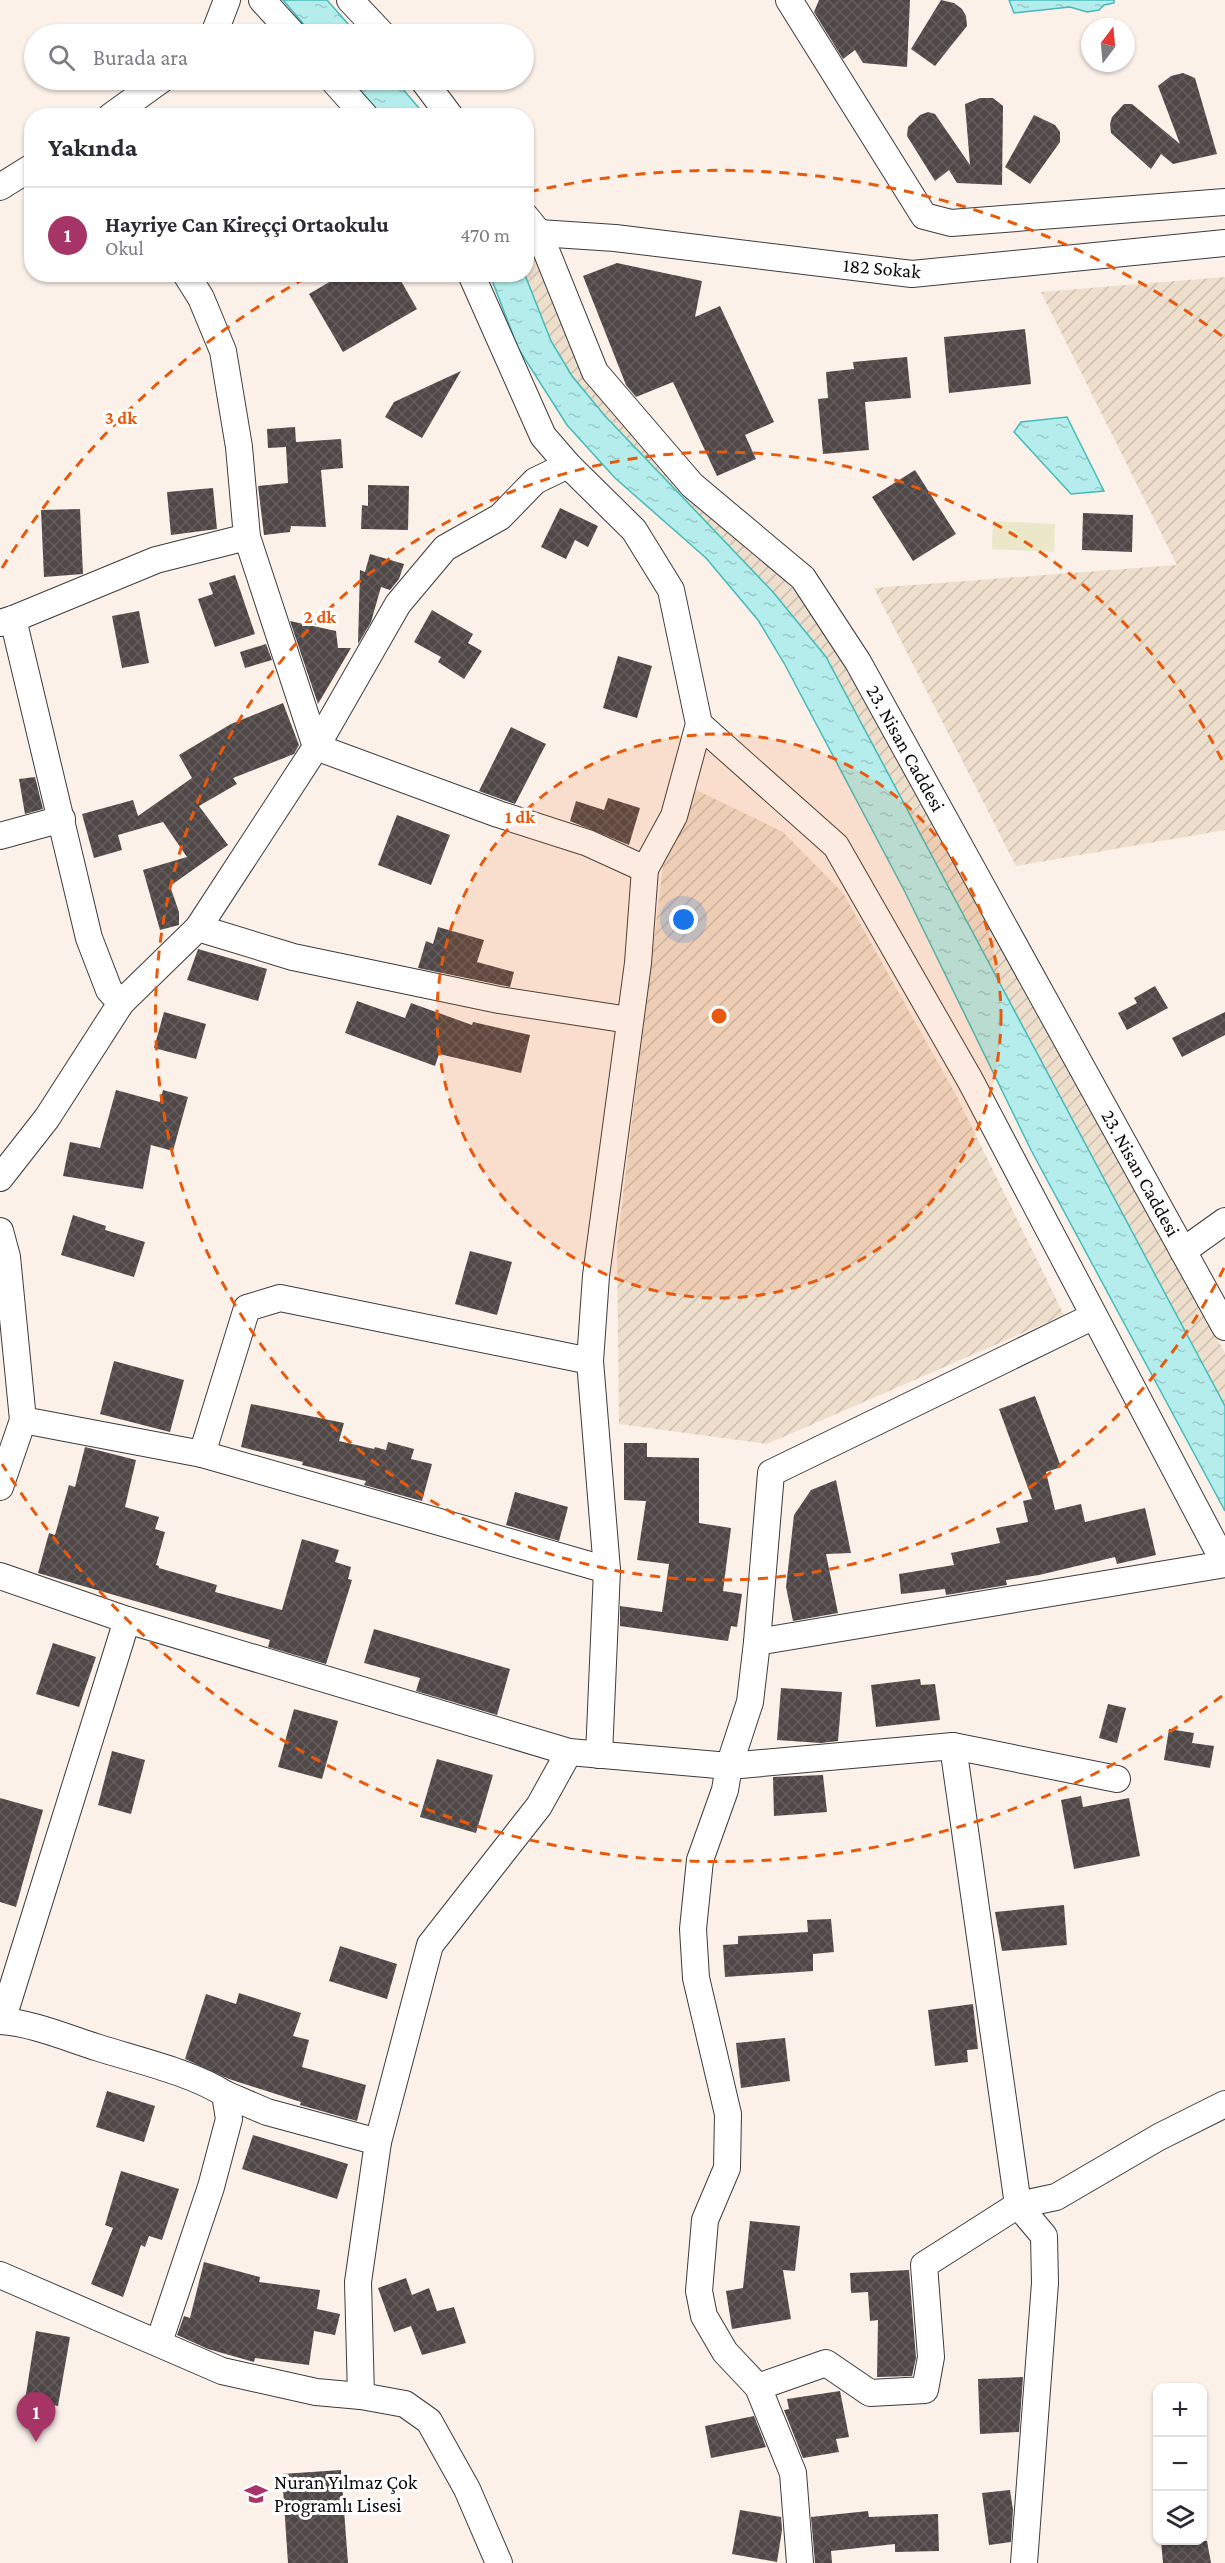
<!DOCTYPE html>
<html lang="tr">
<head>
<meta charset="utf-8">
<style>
  body { margin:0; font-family:"Crimson Pro",serif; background:#f7f7f7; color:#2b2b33 }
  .controls { position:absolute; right:18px; bottom:18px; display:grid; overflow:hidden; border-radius:12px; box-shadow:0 2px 4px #0004 }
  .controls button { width:54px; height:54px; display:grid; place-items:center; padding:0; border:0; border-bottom:2px solid #e1e1e2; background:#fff; color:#2b2b33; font:30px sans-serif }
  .compass { position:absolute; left:1081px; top:18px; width:54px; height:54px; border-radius:50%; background:#fff; box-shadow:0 2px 4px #0004; rotate:16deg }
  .you { position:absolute; left:684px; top:920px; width:21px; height:21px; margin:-15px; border:4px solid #fff; border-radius:50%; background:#1a73e8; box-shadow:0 0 0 9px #1a73e833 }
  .badge { display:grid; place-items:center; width:39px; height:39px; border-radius:50%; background:#a63467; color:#fff; font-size:20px; font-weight:700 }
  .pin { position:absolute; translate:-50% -50px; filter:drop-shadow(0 2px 3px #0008) }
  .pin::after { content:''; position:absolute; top:32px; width:21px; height:18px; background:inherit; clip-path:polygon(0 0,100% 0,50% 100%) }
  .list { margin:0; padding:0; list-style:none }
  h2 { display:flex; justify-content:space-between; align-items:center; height:78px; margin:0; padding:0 24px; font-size:26px }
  h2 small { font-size:20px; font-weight:400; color:#7c7c81 }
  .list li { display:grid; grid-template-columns:39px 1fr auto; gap:18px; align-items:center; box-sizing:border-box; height:96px; padding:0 24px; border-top:2px solid #e1e1e2 }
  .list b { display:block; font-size:22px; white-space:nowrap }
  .list p { margin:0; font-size:20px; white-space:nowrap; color:#7c7c81 }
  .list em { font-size:20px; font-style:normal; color:#7c7c81 }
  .icon { flex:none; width:33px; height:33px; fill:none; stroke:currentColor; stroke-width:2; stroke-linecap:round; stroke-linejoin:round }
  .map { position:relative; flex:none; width:1225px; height:2563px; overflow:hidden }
  .search { position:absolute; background:#fff; box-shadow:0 2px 4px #0004; left:24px; top:24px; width:510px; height:66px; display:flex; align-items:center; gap:15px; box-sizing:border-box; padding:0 21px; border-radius:33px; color:#7c7c81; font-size:22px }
  .panel { position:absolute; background:#fff; box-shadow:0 2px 4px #0004; left:24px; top:108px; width:510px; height:174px; border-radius:24px }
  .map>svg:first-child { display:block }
</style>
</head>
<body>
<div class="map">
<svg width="1225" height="2563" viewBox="0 0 1225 2563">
  <defs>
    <pattern id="farmland-furrows" width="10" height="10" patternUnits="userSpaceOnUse" patternTransform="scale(1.5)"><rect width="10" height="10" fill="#eedecc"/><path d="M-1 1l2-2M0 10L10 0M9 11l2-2" fill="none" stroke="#cbbdae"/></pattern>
    <pattern id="water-ripples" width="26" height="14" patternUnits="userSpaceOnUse" patternTransform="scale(1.5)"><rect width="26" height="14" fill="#b4edec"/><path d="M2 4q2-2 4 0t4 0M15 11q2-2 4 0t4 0" fill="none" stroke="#99cac9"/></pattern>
    <pattern id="building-cross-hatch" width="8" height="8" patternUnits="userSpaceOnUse" patternTransform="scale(1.5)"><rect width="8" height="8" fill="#504747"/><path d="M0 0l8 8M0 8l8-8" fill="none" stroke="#645d5d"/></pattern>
  </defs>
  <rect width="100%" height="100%" fill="#fcf1e9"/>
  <!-- farmland -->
  <g fill="url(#farmland-furrows)">
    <path d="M 527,239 L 564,332 L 582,368 L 798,594 L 842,654 L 1225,1353 L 1225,1406 L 826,657 L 605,416 L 572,376 L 551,341 L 525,275 Z"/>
    <path d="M 1225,277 L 1225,830 L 1016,866 L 874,588 L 1177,565 L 1041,292 Z"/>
    <path d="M 696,790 L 783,832 L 843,893 L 957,1097 L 1064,1315 L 767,1444 L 619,1424 L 617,1246 L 663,866 Z"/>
  </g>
  <!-- pitch -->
  <path fill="#eae8c8" d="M 993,521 L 1055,524 L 1054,552 L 992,549 Z"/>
  <!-- water -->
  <g fill="url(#water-ripples)" stroke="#44baba" stroke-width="1.5">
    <path d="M 283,0 L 327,0 L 357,34 L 312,34 Z"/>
    <path d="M 1009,0 L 1114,0 L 1114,3 L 1104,5 L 1099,10 L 1087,12 L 1070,7 L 1014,13 Z"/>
    <path d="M 351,80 L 395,80 L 425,115 L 382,115 Z"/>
    <path d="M 490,275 L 525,275 L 551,341 L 572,376 L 605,416 L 773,592 L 826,657 L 1225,1406 L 1225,1511 L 1031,1150 L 905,892 L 784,663 L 758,620 L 706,558 L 615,478 L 567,425 L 518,348 Z"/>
    <path d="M 1067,417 L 1104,491 L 1071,494 L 1014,432 L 1021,422 Z"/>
  </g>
  <!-- building -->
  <g fill="url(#building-cross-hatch)">
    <path d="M 819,0 L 910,0 L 907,67 L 863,63 L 855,50 L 843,59 L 814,12 Z"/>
    <path d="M 941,0 L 954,3 L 962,9 L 966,16 L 967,26 L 935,66 L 911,49 Z"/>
    <path d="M 1183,73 L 1195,78 L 1217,154 L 1173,164 L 1161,154 L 1151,169 L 1111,133 L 1110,124 L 1112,117 L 1124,104 L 1132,104 L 1180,144 L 1158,86 L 1171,76 Z"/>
    <path d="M 980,98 L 993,98 L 1003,106 L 1002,185 L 957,183 L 949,170 L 935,181 L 907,136 L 908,127 L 920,115 L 928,112 L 935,114 L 970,165 L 965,104 Z"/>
    <path d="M 1034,115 L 1055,125 L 1060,132 L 1060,142 L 1030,184 L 1005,167 Z"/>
    <path d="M 617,263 L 702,281 L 695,317 L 720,306 L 774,422 L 745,435 L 756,459 L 717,476 L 673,382 L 636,397 L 626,385 L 583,276 Z"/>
    <path d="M 343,274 L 397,274 L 417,309 L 343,352 L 309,294 Z"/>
    <path d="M 1025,329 L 1031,384 L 949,393 L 944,337 Z"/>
    <path d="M 907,357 L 911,398 L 865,402 L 869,450 L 823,454 L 818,399 L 828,398 L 826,372 L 854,369 L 853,362 Z"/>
    <path d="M 461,371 L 422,438 L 385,417 L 394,402 Z"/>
    <path d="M 295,427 L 296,442 L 341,439 L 343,468 L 321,470 L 326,527 L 291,526 L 290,532 L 264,535 L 258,486 L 288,483 L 286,447 L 268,448 L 267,429 Z"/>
    <path d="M 915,470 L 956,534 L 913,561 L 872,497 Z"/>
    <path d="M 368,485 L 409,486 L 408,530 L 361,529 L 362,505 L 368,506 Z"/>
    <path d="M 213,488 L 217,529 L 171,535 L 167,492 Z"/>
    <path d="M 560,508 L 598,526 L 588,547 L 575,540 L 566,559 L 541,547 Z"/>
    <path d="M 80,509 L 83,574 L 44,577 L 41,510 Z"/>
    <path d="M 1083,513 L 1133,515 L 1132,552 L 1082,550 Z"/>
    <path d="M 370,554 L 404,564 L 399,579 L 390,590 L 381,587 L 371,622 L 358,644 L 360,570 L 365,572 Z"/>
    <path d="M 235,575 L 255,634 L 215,647 L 198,599 L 213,594 L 209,583 Z"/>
    <path d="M 432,610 L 473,634 L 468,643 L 482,651 L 464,679 L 438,662 L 441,657 L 414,642 Z"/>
    <path d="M 139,611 L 149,663 L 122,668 L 112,616 Z"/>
    <path d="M 290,621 L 336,631 L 338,648 L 351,648 L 318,704 Z"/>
    <path d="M 266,644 L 272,660 L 245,668 L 240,652 Z"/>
    <path d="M 618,656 L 652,666 L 637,718 L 603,708 Z"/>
    <path d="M 283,703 L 299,745 L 294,754 L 233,778 L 237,784 L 199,806 L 228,845 L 170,886 L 179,912 L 179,925 L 160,930 L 143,870 L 187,857 L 163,822 L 118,835 L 122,850 L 94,858 L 82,814 L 133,800 L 138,816 L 192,778 L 179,755 L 231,724 Z"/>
    <path d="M 511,727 L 546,744 L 515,804 L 479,791 Z"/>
    <path d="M 35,777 L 43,809 L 25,814 L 19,779 Z"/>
    <path d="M 608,798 L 640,808 L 629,845 L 570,821 L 576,801 L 604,810 Z"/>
    <path d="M 397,815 L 450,835 L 431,885 L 378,865 Z"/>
    <path d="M 438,927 L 484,940 L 477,962 L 514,972 L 510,987 L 418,968 L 426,941 L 433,944 Z"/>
    <path d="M 198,949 L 267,969 L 258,1001 L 187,980 Z"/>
    <path d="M 1155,986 L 1168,1008 L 1127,1030 L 1118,1013 L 1137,1003 L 1134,998 Z"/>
    <path d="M 357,1001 L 405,1018 L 411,1003 L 472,1025 L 473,1022 L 530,1035 L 521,1073 L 439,1054 L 435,1066 L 345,1033 Z"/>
    <path d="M 164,1012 L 206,1024 L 196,1059 L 154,1048 Z"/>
    <path d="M 1225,1012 L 1225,1035 L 1182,1057 L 1172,1038 Z"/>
    <path d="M 116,1090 L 160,1102 L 163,1090 L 188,1097 L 173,1151 L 151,1145 L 143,1189 L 63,1176 L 70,1142 L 100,1148 Z"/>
    <path d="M 73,1215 L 106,1226 L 105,1230 L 145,1242 L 134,1277 L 61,1255 Z"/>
    <path d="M 470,1251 L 512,1262 L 497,1315 L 455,1304 Z"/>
    <path d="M 114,1361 L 184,1380 L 170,1432 L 100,1414 Z"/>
    <path d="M 1035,1396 L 1061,1467 L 1046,1472 L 1055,1510 L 1081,1504 L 1085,1522 L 1145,1508 L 1156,1555 L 1117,1564 L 1115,1557 L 1039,1575 L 1006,1580 L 1007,1585 L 946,1595 L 945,1589 L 901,1594 L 899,1574 L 954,1565 L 951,1553 L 1000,1543 L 996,1528 L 1028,1522 L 1023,1501 L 1032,1499 L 999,1409 Z"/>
    <path d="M 251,1404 L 344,1423 L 339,1441 L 374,1449 L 375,1447 L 386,1450 L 388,1442 L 414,1449 L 411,1459 L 432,1464 L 422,1501 L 364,1485 L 366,1481 L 302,1465 L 303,1462 L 241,1447 Z"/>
    <path d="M 624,1443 L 647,1443 L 647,1457 L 699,1458 L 699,1523 L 731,1528 L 723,1591 L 742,1594 L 737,1627 L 731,1626 L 728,1641 L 620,1626 L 620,1606 L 662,1612 L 669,1564 L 637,1560 L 646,1501 L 624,1500 Z"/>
    <path d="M 85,1447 L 136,1460 L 125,1507 L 159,1517 L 155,1529 L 165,1532 L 156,1565 L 159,1566 L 159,1568 L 217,1585 L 215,1592 L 282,1610 L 302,1539 L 339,1550 L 335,1562 L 351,1567 L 348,1579 L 352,1580 L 326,1664 L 268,1647 L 270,1640 L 38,1573 L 49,1533 L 55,1535 L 69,1485 L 75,1487 Z"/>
    <path d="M 836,1480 L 851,1553 L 826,1554 L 838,1613 L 793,1621 L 786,1587 L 794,1515 L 811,1490 Z"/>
    <path d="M 515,1492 L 568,1507 L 559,1541 L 506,1525 Z"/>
    <path d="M 374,1629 L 510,1669 L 497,1715 L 416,1691 L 420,1678 L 364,1663 Z"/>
    <path d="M 53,1643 L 96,1657 L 79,1707 L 36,1694 Z"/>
    <path d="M 920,1679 L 921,1685 L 935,1684 L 940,1720 L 876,1727 L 871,1685 Z"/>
    <path d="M 781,1688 L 842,1692 L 838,1741 L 821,1743 L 777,1740 Z"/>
    <path d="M 1108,1704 L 1126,1708 L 1117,1743 L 1099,1738 Z"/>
    <path d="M 294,1709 L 338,1721 L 322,1779 L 278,1767 Z"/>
    <path d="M 1169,1729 L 1194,1733 L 1192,1743 L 1214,1746 L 1210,1768 L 1164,1760 Z"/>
    <path d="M 112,1751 L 145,1760 L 131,1814 L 98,1805 Z"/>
    <path d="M 437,1759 L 493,1775 L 476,1833 L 420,1817 Z"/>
    <path d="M 823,1775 L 827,1812 L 774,1816 L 773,1777 Z"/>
    <path d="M 1081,1796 L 1083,1807 L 1129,1798 L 1140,1856 L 1074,1869 L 1061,1800 Z"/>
    <path d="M 0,1798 L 43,1810 L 16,1907 L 0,1902 Z"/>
    <path d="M 1064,1905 L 1067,1945 L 1002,1951 L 995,1912 Z"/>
    <path d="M 831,1919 L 834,1952 L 813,1954 L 813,1971 L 725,1977 L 723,1945 L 738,1944 L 738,1936 L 808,1932 L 807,1920 Z"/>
    <path d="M 340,1946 L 397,1964 L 387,1999 L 329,1981 Z"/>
    <path d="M 239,1993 L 301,2013 L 293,2036 L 309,2040 L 302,2067 L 366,2085 L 357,2121 L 300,2105 L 301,2102 L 229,2079 L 185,2059 L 206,1994 L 236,2004 Z"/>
    <path d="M 973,2004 L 978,2049 L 967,2050 L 968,2062 L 935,2066 L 928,2010 Z"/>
    <path d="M 785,2038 L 790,2081 L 741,2088 L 736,2043 Z"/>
    <path d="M 107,2091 L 155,2106 L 144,2142 L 96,2127 Z"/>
    <path d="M 253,2135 L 348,2164 L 337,2199 L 242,2169 Z"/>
    <path d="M 121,2171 L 179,2189 L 162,2240 L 149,2236 L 145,2247 L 141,2245 L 123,2297 L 91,2284 L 113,2228 L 105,2225 Z"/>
    <path d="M 750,2221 L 800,2226 L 795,2271 L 783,2270 L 791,2319 L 732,2329 L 726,2291 L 743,2288 Z"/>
    <path d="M 204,2262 L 260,2277 L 259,2282 L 320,2290 L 317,2309 L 340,2314 L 335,2335 L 314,2331 L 309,2365 L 255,2358 L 254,2362 L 208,2349 L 177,2335 L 184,2316 L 190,2318 Z"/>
    <path d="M 909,2270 L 916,2358 L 912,2376 L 877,2377 L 878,2320 L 870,2321 L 868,2292 L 851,2293 L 850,2273 Z"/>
    <path d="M 406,2278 L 412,2295 L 429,2288 L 437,2311 L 454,2307 L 466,2343 L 422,2355 L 411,2326 L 394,2332 L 378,2288 Z"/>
    <path d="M 36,2331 L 70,2337 L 58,2406 L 25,2400 Z"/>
    <path d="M 1023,2377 L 1019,2432 L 980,2434 L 978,2379 Z"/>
    <path d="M 840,2391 L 849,2437 L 836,2439 L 839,2452 L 803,2458 L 784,2410 L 789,2409 L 787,2399 Z"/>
    <path d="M 754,2416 L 766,2447 L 711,2458 L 705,2426 Z"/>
    <path d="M 341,2470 L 348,2563 L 288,2563 L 282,2474 Z"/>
    <path d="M 1010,2490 L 1013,2510 L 1011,2542 L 989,2545 L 982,2493 Z"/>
    <path d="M 740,2510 L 781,2517 L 782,2530 L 777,2562 L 732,2554 Z"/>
    <path d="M 868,2511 L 869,2517 L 938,2514 L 939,2551 L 895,2552 L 895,2544 L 831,2551 L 832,2563 L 815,2563 L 811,2517 Z"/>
    <path d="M 1161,2541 L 1207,2541 L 1211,2563 L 1163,2563 Z"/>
  </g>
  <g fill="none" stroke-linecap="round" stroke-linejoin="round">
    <!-- minor casing -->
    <g stroke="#3c3c3c" stroke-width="28">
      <g id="minor">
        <path d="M 262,0 L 293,34"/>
        <path d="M 350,0 L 382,34"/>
        <path d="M 789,0 L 924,216 L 951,223 L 1225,202"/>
        <path d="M 214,34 L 227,0"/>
        <path d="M 333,80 L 365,116"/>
        <path d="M 423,80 L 450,116"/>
        <path d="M 111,116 L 161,80"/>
        <path d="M 0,187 L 32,167"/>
        <path d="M 526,217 L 539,233 L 595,372 L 692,485 L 803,578 L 858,662 L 1225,1327"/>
        <path d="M 539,233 L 615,238 L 912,274 L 1225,243"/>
        <path d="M 186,274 L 201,298 L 223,351 L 239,447 L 247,537 L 316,747 L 498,814 L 588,843 L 645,869"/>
        <path d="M 471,274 L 543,436 L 568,465 L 634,530 L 671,590 L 699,724 L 674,816 L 645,869 L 638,963 L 596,1276 L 590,1361 L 607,1570 L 599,1755"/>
        <path d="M 13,619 L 89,938 L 109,990 L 121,1003"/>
        <path d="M 0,623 L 13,619 L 156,560 L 247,537"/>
        <path d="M 699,724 L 836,846 L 970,1080 L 1225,1564"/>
        <path d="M 0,836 L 62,819"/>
        <path d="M 198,928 L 293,957 L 499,1000 L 629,1020"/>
        <path d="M 0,1178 L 47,1118 L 121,1003 L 198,928 L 316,747 L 398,604 L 445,548 L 500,517 L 535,481 L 568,465"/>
        <path d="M 0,1231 L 7,1257 L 23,1420 L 0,1487"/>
        <path d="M 1183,1251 L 1225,1221"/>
        <path d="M 23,1420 L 202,1454 L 607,1570"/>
        <path d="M 202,1454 L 247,1308 L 280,1298 L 590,1361"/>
        <path d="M 0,1576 L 127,1620 L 569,1752 L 729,1766 L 953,1746 L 1018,2205 L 924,2265 L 931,2357 L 925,2390 L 870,2393 L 826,2363 L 758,2387"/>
        <path d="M 757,1642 L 771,1473 L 1094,1316"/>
        <path d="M 953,1746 L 1117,1779"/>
        <path d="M 0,2021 C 33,2023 67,2038 99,2048 C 137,2060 193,2073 225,2094 L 229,2119 L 211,2187 L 159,2342"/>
        <path d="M 2,2021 L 127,1620"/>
        <path d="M 225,2094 L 267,2112 L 378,2142"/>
        <path d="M 0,2275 L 222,2371 L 316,2392 L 361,2396 L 405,2404 L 429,2421 L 467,2489 L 499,2563"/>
        <path d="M 361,2396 L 358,2282 L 378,2142 L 430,1945 L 539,1806 L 569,1752"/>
        <path d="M 800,2563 L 793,2473 L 758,2387 L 725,2352 L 704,2316 L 699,2291 L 705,2220 L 727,2168 L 728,2114 L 696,1978 L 693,1929 L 700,1860 L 725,1790 L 729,1766 L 750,1702 L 757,1642 L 1225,1564"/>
        <path d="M 1024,2563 L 1045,2283 L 1044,2236 L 1018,2205 L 1056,2197 L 1159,2137 L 1225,2104"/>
      </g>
    </g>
    <!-- minor -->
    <use href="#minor" stroke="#fff" stroke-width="26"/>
  </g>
  <!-- distance rings -->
  <circle cx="719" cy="1016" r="282" fill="#e8590c" fill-opacity=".12"/>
  <g fill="none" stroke="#e8590c" stroke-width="3" stroke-dasharray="10 8">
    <circle cx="719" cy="1016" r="282"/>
    <path d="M1224 1268A564 564 0 1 1 1224 764"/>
    <path d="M1222 1696A846 846 0 0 1 2 1464M2 568A846 846 0 0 1 309 276M529 192A846 846 0 0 1 1222 336"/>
  </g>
  <!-- icons -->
  <defs>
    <g id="school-bare" transform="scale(1.8)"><path d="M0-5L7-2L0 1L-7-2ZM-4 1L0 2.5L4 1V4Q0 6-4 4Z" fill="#a63467" stroke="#fff" stroke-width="2.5" paint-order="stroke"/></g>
  </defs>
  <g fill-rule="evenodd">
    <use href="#school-bare" x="256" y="2494"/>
  </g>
  <g text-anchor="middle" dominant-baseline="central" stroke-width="6" stroke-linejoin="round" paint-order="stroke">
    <!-- street labels -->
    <g font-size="20" fill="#090909" stroke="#fff">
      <text transform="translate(882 268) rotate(5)">182 Sokak</text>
      <text transform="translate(906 748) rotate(61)">23. Nisan Caddesi</text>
      <text transform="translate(1141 1173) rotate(61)">23. Nisan Caddesi</text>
    </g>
    <!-- poi labels -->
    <g font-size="20" fill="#090909" stroke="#fff" text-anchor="start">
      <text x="274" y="2482">Nuran Yılmaz Çok<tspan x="274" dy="23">Programlı Lisesi</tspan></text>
    </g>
  </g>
  <circle cx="719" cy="1016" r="9" fill="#e8590c" stroke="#fff" stroke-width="3"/>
  <g font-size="18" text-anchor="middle" font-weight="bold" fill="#e8590c" stroke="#fff" stroke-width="6" stroke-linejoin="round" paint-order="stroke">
    <text x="121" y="424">3 dk</text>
    <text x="320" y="623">2 dk</text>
    <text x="520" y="823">1 dk</text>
  </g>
</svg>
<div class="controls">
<button>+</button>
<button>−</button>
<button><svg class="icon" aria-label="layers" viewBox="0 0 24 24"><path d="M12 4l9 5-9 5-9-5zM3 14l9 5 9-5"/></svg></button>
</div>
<svg class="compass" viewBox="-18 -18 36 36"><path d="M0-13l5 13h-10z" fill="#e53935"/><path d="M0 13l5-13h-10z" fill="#7c7c81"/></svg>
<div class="you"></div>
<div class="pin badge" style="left:36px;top:2442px">1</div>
<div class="search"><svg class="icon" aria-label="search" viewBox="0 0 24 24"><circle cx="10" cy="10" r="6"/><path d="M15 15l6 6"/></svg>Burada ara</div>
<section class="panel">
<h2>Yakında<small></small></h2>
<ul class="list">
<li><span class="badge">1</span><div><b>Hayriye Can Kireççi Ortaokulu</b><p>Okul</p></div><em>470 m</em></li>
</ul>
</section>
</div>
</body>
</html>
